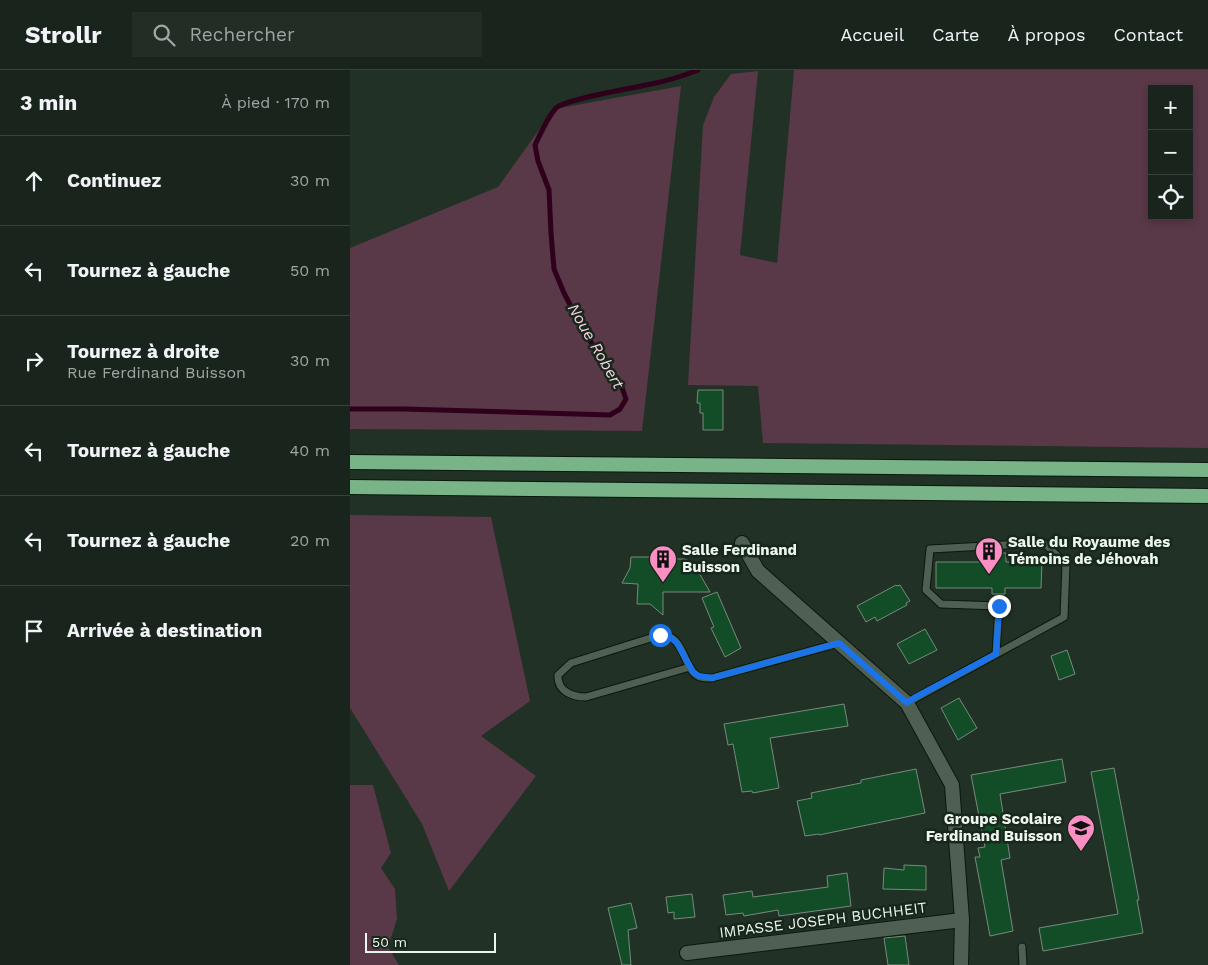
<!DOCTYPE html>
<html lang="fr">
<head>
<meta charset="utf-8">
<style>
  body { margin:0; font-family:"Work Sans",sans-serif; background:#222d25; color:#f1f3f6 }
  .controls { position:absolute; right:15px; top:15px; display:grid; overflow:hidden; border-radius:0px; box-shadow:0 2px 8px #0003 }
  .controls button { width:45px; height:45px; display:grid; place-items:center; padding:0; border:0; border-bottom:1px solid #37423b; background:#19251c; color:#f1f3f6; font:25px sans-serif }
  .scale { position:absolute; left:15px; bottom:12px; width:131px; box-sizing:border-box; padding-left:5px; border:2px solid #edf6ee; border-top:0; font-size:14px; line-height:18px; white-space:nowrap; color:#edf6ee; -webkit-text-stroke:4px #18271b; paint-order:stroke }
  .stop { position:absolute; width:15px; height:15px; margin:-11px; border:4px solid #1a73e8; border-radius:50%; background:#fff }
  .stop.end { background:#1a73e8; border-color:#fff; box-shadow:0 1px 5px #0008 }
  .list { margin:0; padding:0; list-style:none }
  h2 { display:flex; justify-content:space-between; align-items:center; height:65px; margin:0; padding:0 20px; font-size:21px }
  h2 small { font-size:16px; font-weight:400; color:#9fa5a3 }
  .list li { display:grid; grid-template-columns:32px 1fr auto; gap:15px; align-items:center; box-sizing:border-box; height:90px; padding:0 20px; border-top:1px solid #37423b }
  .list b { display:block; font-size:19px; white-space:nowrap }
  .list p { margin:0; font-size:16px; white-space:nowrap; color:#9fa5a3 }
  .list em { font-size:16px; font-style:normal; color:#9fa5a3 }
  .icon { flex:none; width:28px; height:28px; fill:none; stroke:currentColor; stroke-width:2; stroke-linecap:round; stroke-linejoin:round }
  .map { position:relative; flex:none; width:858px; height:895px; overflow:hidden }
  header { display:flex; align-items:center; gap:30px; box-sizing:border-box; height:70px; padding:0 25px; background:#19251c; border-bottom:1px solid #37423b }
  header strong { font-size:24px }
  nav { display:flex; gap:28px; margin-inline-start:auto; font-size:18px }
  .search { width:350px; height:45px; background:#222d25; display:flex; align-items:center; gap:12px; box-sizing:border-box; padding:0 18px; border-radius:0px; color:#9fa5a3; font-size:19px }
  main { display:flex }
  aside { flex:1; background:#19251c }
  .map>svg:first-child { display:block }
</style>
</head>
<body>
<header>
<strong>Strollr</strong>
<div class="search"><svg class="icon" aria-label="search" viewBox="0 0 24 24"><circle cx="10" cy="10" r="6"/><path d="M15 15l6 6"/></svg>Rechercher</div>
<nav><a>Accueil</a><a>Carte</a><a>À propos</a><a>Contact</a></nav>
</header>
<main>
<aside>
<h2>3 min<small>À pied · 170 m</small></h2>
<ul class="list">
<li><svg class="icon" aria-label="ahead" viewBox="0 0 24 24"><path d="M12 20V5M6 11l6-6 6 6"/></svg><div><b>Continuez</b></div><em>30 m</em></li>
<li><svg class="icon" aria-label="left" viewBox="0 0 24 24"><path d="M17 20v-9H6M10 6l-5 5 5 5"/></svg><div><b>Tournez à gauche</b></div><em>50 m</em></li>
<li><svg class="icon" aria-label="right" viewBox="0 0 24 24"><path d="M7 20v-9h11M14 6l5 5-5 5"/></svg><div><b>Tournez à droite</b><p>Rue Ferdinand Buisson</p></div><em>30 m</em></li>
<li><svg class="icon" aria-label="left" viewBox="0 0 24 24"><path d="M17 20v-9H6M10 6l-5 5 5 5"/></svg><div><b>Tournez à gauche</b></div><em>40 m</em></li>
<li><svg class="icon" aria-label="left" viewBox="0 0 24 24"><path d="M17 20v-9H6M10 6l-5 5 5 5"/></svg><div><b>Tournez à gauche</b></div><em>20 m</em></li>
<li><svg class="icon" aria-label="arrive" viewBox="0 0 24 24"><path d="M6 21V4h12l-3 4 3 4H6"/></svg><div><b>Arrivée à destination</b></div></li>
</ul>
</aside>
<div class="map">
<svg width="858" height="895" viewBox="0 0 858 895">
  <rect width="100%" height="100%" fill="#213125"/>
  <!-- green -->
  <g fill="#593847" fill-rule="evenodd">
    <path d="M 444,0 L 858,0 L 858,378 L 413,373 L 408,316 L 338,315 L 353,55 L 364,27 L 381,4 L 408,1 L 390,185 L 427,193 ZM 802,19 L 839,19 L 839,146 L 802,146 Z"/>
    <path d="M 331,16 L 292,361 L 0,359 L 0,178 L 148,117 L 204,39 Z"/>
    <path d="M 0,445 L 141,447 L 180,631 L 131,666 L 186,706 L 99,821 L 72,754 L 0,638 Z"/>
    <path d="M 0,715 L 23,715 L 41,783 L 31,798 L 45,819 L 47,849 L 38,877 L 49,895 L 0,895 Z"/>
  </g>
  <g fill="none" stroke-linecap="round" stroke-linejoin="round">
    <!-- stream -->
    <path stroke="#2f001b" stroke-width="5" d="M 0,339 L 54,339 L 260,345 L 270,339 L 276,329 L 271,315 L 236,265 L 214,223 L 204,199 L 201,163 L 199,120 L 188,91 L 185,75 C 191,63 197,48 206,38 C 216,29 279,19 296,15 C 313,12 331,7 348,0"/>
  </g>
  <!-- building -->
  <g fill="#134d28" stroke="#788a7c">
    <path d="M 348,320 L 373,320 L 373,360 L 353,360 L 353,343 L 350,343 L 350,333 L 347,333 Z"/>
    <path d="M 643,483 L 656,483 L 656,492 L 692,491 L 691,518 L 655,518 L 655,524 L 642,524 L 642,518 L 586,518 L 586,492 L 643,492 Z"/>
    <path d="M 281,487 L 307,487 L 307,489 L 334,489 L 340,491 L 344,494 L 360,522 L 313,522 L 313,545 L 300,534 L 287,534 L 288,514 L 272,513 L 280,498 Z"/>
    <path d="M 546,515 L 547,516 L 550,515 L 560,531 L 556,533 L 557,535 L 527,551 L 525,547 L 516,552 L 507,536 Z"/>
    <path d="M 367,522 L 391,578 L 375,587 L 361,558 L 364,557 L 352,528 Z"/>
    <path d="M 575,559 L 587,580 L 559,594 L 547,574 Z"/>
    <path d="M 717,580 L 725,604 L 709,610 L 701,586 Z"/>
    <path d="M 609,628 L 627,658 L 608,670 L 591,638 Z"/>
    <path d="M 494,634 L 498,656 L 420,668 L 429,718 L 403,723 L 402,721 L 392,722 L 383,674 L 378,675 L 374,654 Z"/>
    <path d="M 712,689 L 716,712 L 650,724 L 660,788 L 651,790 L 663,861 L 640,866 L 625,787 L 630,787 L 628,778 L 635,777 L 621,705 Z"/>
    <path d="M 764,698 L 789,830 L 787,830 L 793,863 L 693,881 L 689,858 L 768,844 L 741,702 Z"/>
    <path d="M 566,699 L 575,743 L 469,765 L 469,764 L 455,766 L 447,731 L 462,728 L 461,723 L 511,713 L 511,710 Z"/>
    <path d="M 554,795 L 576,796 L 576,820 L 533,819 L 534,798 L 554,800 Z"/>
    <path d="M 497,803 L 501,836 L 429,846 L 428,840 L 394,846 L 393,843 L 376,845 L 373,825 L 402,821 L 403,827 L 478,817 L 477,806 Z"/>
    <path d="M 342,824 L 345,847 L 324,849 L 324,842 L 318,843 L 316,827 Z"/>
    <path d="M 281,833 L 287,858 L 278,860 L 281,895 L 272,895 L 258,838 Z"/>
    <path d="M 555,866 L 559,895 L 538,895 L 534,868 Z"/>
  </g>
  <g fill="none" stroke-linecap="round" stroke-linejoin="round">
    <!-- service casing -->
    <g stroke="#0a180e" stroke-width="9">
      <g id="service">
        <path d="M 340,597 L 236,627 C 222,627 207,621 208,605 L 221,593 L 310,565 C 313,565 316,565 318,566 C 335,572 335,602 350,607 C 353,608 358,608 362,608 L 489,573"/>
        <path d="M 557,633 L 573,624 L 714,547 L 716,494 L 694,473 L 580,479 L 576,520 L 591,534 L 649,536 L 646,584"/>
        <path d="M 672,877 L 673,895"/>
      </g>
    </g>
    <!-- minor casing -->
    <g stroke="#0a180e" stroke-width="16">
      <g id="minor">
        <path d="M 392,473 L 408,501 L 557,633 L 602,715 L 612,850 L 611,895"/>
        <path d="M 337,883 L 612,850"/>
      </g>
    </g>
    <!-- trunk casing -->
    <g stroke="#0a180e" stroke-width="16">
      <g id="trunk">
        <path d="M 0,392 L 858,400"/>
        <path d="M 0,417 L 858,426"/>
      </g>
    </g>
    <!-- service -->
    <use href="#service" stroke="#4f6053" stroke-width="7"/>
    <!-- minor -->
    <use href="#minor" stroke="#4f6053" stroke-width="14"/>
    <!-- trunk -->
    <use href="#trunk" stroke="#78b487" stroke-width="14"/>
  </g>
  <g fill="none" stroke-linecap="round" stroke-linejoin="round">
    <!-- route -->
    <path stroke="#1a73e8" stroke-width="6" d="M 310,565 L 319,566 L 327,573 L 343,602 L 349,606 L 362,608 L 489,573 L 557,633 L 564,628 L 646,584 L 649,536"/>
  </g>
  <!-- icons -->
  <defs>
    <g id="building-pin" transform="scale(1.4375)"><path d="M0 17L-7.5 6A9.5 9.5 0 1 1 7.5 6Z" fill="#fb8fc4" stroke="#18271b"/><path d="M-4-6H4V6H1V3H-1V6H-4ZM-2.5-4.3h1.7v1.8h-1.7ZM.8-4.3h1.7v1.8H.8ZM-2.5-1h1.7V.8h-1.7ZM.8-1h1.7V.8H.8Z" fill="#111"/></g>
    <g id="school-pin" transform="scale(1.4375)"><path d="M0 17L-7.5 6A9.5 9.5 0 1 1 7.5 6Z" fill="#fb8fc4" stroke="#18271b"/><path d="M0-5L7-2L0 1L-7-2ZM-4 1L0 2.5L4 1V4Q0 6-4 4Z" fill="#111"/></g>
  </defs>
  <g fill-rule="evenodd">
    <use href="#building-pin" x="639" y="481"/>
    <use href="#building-pin" x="313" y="489"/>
    <use href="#school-pin" x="731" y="758"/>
  </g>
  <g text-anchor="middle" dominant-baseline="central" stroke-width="5" stroke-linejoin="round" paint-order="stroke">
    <!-- poi labels -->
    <g font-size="15" font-weight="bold" fill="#edf6ee" stroke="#18271b" text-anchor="start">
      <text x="658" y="472">Salle du Royaume des<tspan x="658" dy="17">Témoins de Jéhovah</tspan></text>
      <text x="332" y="480">Salle Ferdinand<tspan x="332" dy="17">Buisson</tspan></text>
      <text x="712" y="749" text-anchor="end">Groupe Scolaire<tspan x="712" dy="17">Ferdinand Buisson</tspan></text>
    </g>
    <!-- street labels -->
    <g font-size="15" fill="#edf6ee" stroke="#18271b">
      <text transform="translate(473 850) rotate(-7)">IMPASSE JOSEPH BUCHHEIT</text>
    </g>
    <!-- water labels -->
    <g font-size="16" font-style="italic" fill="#f7d2e2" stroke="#18271b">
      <text transform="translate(246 276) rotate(60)">Noue Robert</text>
    </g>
  </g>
</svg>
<div class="controls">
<button>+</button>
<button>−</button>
<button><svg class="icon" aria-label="locate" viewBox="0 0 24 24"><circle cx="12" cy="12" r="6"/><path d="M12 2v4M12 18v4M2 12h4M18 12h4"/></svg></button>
</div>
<div class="scale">50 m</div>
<div class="stop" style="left:310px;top:565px"></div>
<div class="stop end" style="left:649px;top:536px"></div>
</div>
</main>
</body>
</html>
